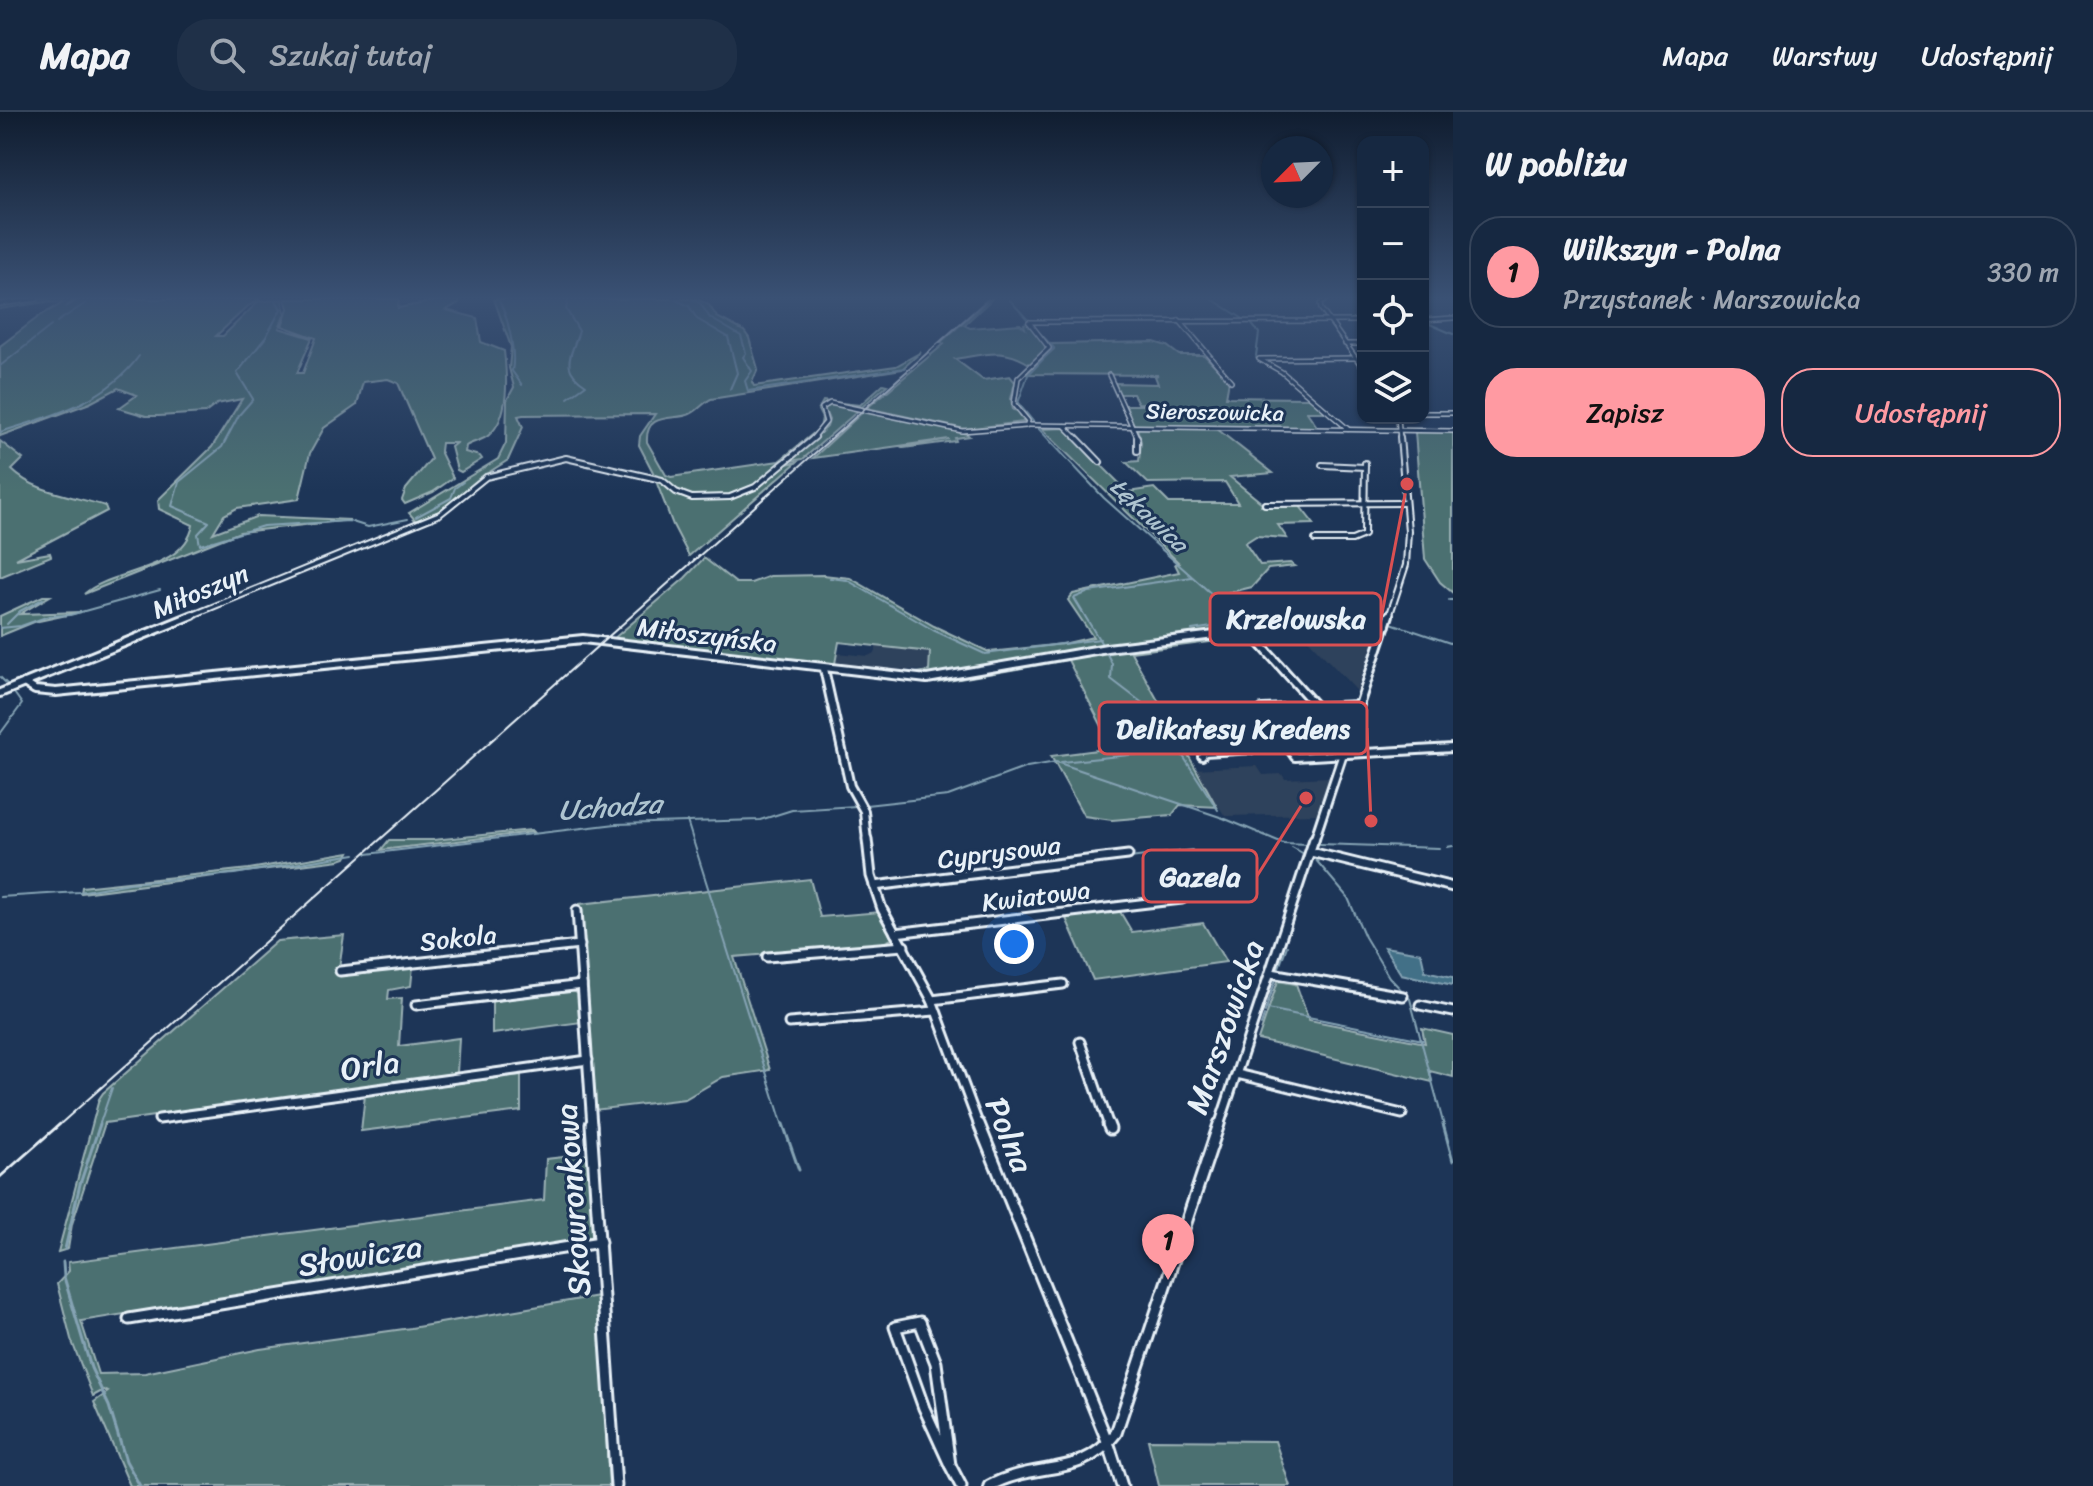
<!DOCTYPE html>
<html lang="pl">
<head>
<meta charset="utf-8">
<style>
  body { margin:0; font-family:Sriracha,sans-serif; background:#1f3048; color:#f1f3f6 }
  .controls { position:absolute; right:24px; top:24px; display:grid; overflow:hidden; border-radius:16px; box-shadow:0 2px 6px #0004 }
  .controls button { width:72px; height:72px; display:grid; place-items:center; padding:0; border:0; border-bottom:2px solid #35445a; background:#162841; color:#f1f3f6; font:40px sans-serif }
  .compass { position:absolute; left:1261px; top:24px; width:72px; height:72px; border-radius:50%; background:#162841; box-shadow:0 2px 6px #0004; rotate:246deg }
  .you { position:absolute; left:1014px; top:832px; width:28px; height:28px; margin:-20px; border:6px solid #fff; border-radius:50%; background:#1a73e8; box-shadow:0 0 0 12px #1a73e833 }
  .badge { display:grid; place-items:center; width:52px; height:52px; border-radius:50%; background:#ff9aa2; color:#111; font-size:26px; font-weight:700 }
  .pin { position:absolute; translate:-50% -66px; filter:drop-shadow(0 2px 4px #0008) }
  .pin::after { content:''; position:absolute; top:42px; width:28px; height:24px; background:inherit; clip-path:polygon(0 0,100% 0,50% 100%) }
  .list { margin:0; padding:0; list-style:none }
  h2 { display:flex; justify-content:space-between; align-items:center; height:104px; margin:0; padding:0 32px; font-size:34px }
  h2 small { font-size:26px; font-weight:400; color:#9ea6b1 }
  .list li { display:grid; grid-template-columns:52px 1fr auto; gap:24px; align-items:center; box-sizing:border-box; height:112px; margin:0 16px 16px; padding:0 16px; border:2px solid #35445a; border-radius:32px }
  .list b { display:block; font-size:30px; white-space:nowrap }
  .list p { margin:0; font-size:26px; white-space:nowrap; color:#9ea6b1 }
  .list em { font-size:26px; font-style:normal; color:#9ea6b1 }
  .actions { display:flex; gap:16px; padding:24px 32px }
  .actions a { flex:1; padding:18px 0; border:2px solid #ff9aa2; border-radius:32px; text-align:center; font-size:28px; color:#ff9aa2 }
  .actions .main { background:#ff9aa2; color:#111 }
  .icon { flex:none; width:44px; height:44px; fill:none; stroke:currentColor; stroke-width:2; stroke-linecap:round; stroke-linejoin:round }
  .map { position:relative; flex:none; width:1453px; height:1374px; overflow:hidden }
  header { display:flex; align-items:center; gap:48px; box-sizing:border-box; height:112px; padding:0 40px; background:#162841; border-bottom:2px solid #35445a }
  header strong { font-size:38px }
  nav { display:flex; gap:44px; margin-inline-start:auto; font-size:28px }
  .search { width:560px; height:72px; background:#1f3048; display:flex; align-items:center; gap:20px; box-sizing:border-box; padding:0 28px; border-radius:32px; color:#9ea6b1; font-size:30px }
  main { display:flex }
  aside { flex:1; background:#162841 }
  .map>svg:first-child { display:block }
</style>
</head>
<body>
<header>
<strong>Mapa</strong>
<div class="search"><svg class="icon" aria-label="search" viewBox="0 0 24 24"><circle cx="10" cy="10" r="6"/><path d="M15 15l6 6"/></svg>Szukaj tutaj</div>
<nav><a>Mapa</a><a>Warstwy</a><a>Udostępnij</a></nav>
</header>
<main>
<div class="map">
<svg width="1453" height="1374" viewBox="0 0 1453 1374">
  <rect width="100%" height="100%" fill="#1d3557"/>
  <filter id="ink" filterUnits="userSpaceOnUse"><feTurbulence type="fractalNoise" baseFrequency=".0125" numOctaves="2"/><feDisplacementMap in="SourceGraphic" scale="16" xChannelSelector="R" yChannelSelector="G"/><feConvolveMatrix kernelMatrix="1 2 1 2 8 2 1 2 1" color-interpolation-filters="sRGB"/></filter>
  <g filter="url(#ink)">
    <!-- built -->
    <g fill="#2f425b">
      <path d="M 1366,516 L 1378,516 L 1357,579 L 1301,520 Z"/>
      <path d="M 876,534 L 931,540 L 930,559 L 886,557 L 885,562 L 834,557 L 836,541 L 868,544 L 876,540 Z"/>
      <path d="M 1257,654 L 1263,663 L 1282,662 L 1285,667 L 1332,665 L 1319,702 L 1225,704 L 1194,657 Z"/>
    </g>
    <!-- green -->
    <g fill="#4c6f71" stroke="#9ab0b4" stroke-width="2">
      <path d="M 43,187 L 76,187 L 65,195 L 80,187 L 261,187 L 248,194 L 216,224 L 223,224 L 258,190 L 282,187 L 285,201 L 279,216 L 312,226 L 297,261 L 303,261 L 316,226 L 282,214 L 288,196 L 285,187 L 399,187 L 398,196 L 446,187 L 459,188 L 459,191 L 446,198 L 477,206 L 481,230 L 504,239 C 507,265 510,305 489,323 C 484,328 472,330 466,334 L 465,340 L 480,344 L 482,347 L 461,360 L 457,358 L 451,335 L 456,331 L 441,331 L 440,339 L 453,366 L 433,380 L 405,392 L 402,388 L 406,377 L 431,347 L 398,271 L 388,267 L 363,270 L 357,293 L 324,316 L 310,341 L 299,387 L 237,396 L 224,403 L 213,421 L 258,404 L 350,408 L 240,420 L 84,482 C 111,457 184,460 193,413 L 159,397 L 158,388 L 212,335 L 242,287 L 217,292 L 205,301 L 159,304 L 146,304 L 119,296 L 137,283 L 118,276 L 90,291 L 0,324 L 0,234 L 41,203 L 63,191 L 45,190 L 0,197 L 0,193 Z"/>
      <path d="M 494,187 L 698,187 L 709,193 L 717,205 L 744,219 L 749,226 L 758,257 L 752,270 L 754,274 L 896,254 L 921,240 L 902,257 L 711,287 C 703,291 698,299 690,302 C 675,309 645,299 647,330 L 666,363 L 671,365 L 779,349 L 820,316 L 822,306 L 818,298 L 823,289 L 860,293 L 883,272 L 887,273 L 862,295 L 836,290 L 822,294 L 820,298 L 824,310 L 821,317 C 784,349 739,404 684,382 C 675,379 672,372 666,368 C 658,363 640,362 630,360 L 655,364 L 639,333 L 640,324 L 655,302 L 523,303 L 518,304 L 523,315 L 508,348 L 477,368 L 444,397 L 416,409 L 409,401 L 498,347 L 506,331 L 507,288 L 514,275 L 509,256 L 511,235 Z"/>
      <path d="M 990,187 L 992,187 L 964,213 L 970,216 L 1020,212 L 1025,216 L 1024,212 L 1027,211 L 1047,236 L 1031,253 C 1004,235 987,242 955,247 L 983,268 L 1010,264 L 1015,270 L 1011,287 L 1013,298 L 1018,299 L 1024,310 L 965,317 L 867,296 L 944,232 L 941,230 Z"/>
      <path d="M 1154,230 L 1167,234 L 1179,243 L 1204,243 L 1229,268 L 1226,285 L 1310,286 L 1329,300 L 1307,300 L 1318,316 L 1134,313 L 1126,293 L 1154,293 L 1161,304 L 1174,303 L 1169,292 L 1138,291 L 1133,282 L 1119,282 L 1115,271 L 1158,272 L 1155,264 L 1158,263 L 1026,262 L 1054,237 L 1051,232 Z"/>
      <path d="M 835,292 L 860,297 L 803,347 L 789,349 L 827,315 L 829,308 L 824,296 Z"/>
      <path d="M 866,297 L 967,322 L 969,324 L 955,326 L 956,329 L 904,336 L 902,335 L 949,327 L 813,346 Z"/>
      <path d="M 1064,316 L 1128,380 L 1154,376 L 1169,391 L 1238,391 L 1225,370 L 1148,371 L 1126,350 L 1139,349 L 1141,330 L 1137,316 L 1217,317 L 1273,361 L 1230,365 L 1262,391 L 1261,394 L 1299,393 L 1314,412 L 1278,413 L 1287,426 L 1256,424 L 1245,431 L 1260,453 L 1290,451 L 1295,454 L 1268,457 L 1252,475 L 1215,484 L 1244,508 C 1292,501 1337,495 1385,508 L 1382,511 L 1359,509 L 1363,505 L 1356,503 L 1354,509 L 1284,513 L 932,564 L 916,564 L 917,561 L 929,559 L 930,540 L 839,530 L 834,557 L 612,528 L 685,466 L 704,446 L 736,471 L 751,471 L 770,464 L 823,463 L 850,466 L 934,514 L 989,540 L 1063,532 L 1093,525 L 1068,488 L 1073,482 L 1179,460 L 1175,452 L 1179,451 L 1042,317 Z"/>
      <path d="M 1415,320 L 1453,320 L 1453,481 L 1440,470 L 1425,447 Z"/>
      <path d="M 0,329 L 23,347 L 12,358 C 35,381 75,384 105,394 L 107,399 L 16,447 L 50,441 L 51,444 L 0,465 Z"/>
      <path d="M 797,350 L 689,444 L 673,413 L 656,369 L 689,386 L 728,387 L 754,378 L 786,352 Z"/>
      <path d="M 43,484 L 50,484 L 20,502 L 81,500 L 34,510 L 0,524 L 0,504 Z"/>
      <path d="M 1248,521 L 1250,525 L 1131,540 L 1217,695 L 1180,693 L 1172,703 L 1112,708 L 1084,704 L 1051,644 L 1113,636 L 1068,548 L 936,571 L 935,568 L 1091,541 Z"/>
      <path d="M 531,718 L 533,720 L 381,738 L 389,728 L 433,728 Z"/>
      <path d="M 349,740 L 346,746 L 340,748 L 81,781 L 82,775 L 249,757 Z"/>
      <path d="M 810,767 L 820,805 L 881,800 L 894,826 L 879,833 L 734,845 L 770,958 L 723,965 L 685,987 L 594,998 L 580,792 Z"/>
      <path d="M 1119,798 L 1132,820 L 1203,811 L 1226,850 L 1093,868 L 1065,804 Z"/>
      <path d="M 344,823 L 339,856 L 413,854 L 411,874 L 389,878 L 388,887 L 402,886 L 399,934 L 459,926 L 457,961 L 105,1011 L 72,1112 L 68,1137 L 58,1140 L 99,987 L 103,981 L 277,829 Z"/>
      <path d="M 1278,869 L 1296,872 L 1309,908 L 1425,931 L 1422,916 L 1453,923 L 1453,965 L 1430,959 L 1432,970 L 1258,928 Z"/>
      <path d="M 571,878 L 580,883 L 582,910 L 492,922 L 492,889 Z"/>
      <path d="M 521,963 L 521,999 L 361,1019 L 365,983 Z"/>
      <path d="M 590,1042 L 593,1126 L 81,1209 L 98,1262 L 145,1261 L 260,1237 L 411,1216 L 598,1184 L 609,1374 L 130,1374 L 94,1290 L 108,1280 L 104,1278 L 93,1284 L 71,1227 L 57,1172 L 69,1159 L 68,1150 L 544,1088 L 546,1047 Z"/>
      <path d="M 1148,1328 L 1275,1329 L 1290,1374 L 1159,1374 Z"/>
    </g>
    <!-- water -->
    <path fill="#436f87" stroke="#85a3b4" stroke-width="2" d="M 1384,835 L 1421,841 L 1425,859 L 1453,865 L 1453,873 L 1401,862 Z"/>
    <g fill="none" stroke-linecap="round" stroke-linejoin="round">
      <!-- stream-far1 -->
      <g stroke="#85a3b4" stroke-width="2">
        <path d="M 275,187 L 281,197 L 266,225 L 237,261 L 253,287 L 239,303 L 222,335 L 179,370 L 172,394 L 209,410 L 198,422 L 200,433 L 263,414 L 349,409 L 368,415 L 408,407"/>
        <path d="M 498,187 C 508,203 516,240 512,259 L 522,273"/>
        <path d="M 568,187 L 566,197 L 579,219 C 571,245 559,256 586,273 L 568,286"/>
        <path d="M 674,187 L 689,194 L 697,207 L 728,225 L 737,261 L 730,277"/>
        <path d="M 691,187 L 700,191 L 710,206 L 741,224 L 746,241 L 743,245 L 752,259 L 745,269 L 748,279 L 905,256"/>
        <path d="M 1009,187 L 1028,208"/>
        <path d="M 1212,187 L 1245,208"/>
        <path d="M 95,188 L 100,187"/>
        <path d="M 1430,206 L 1453,204"/>
        <path d="M 57,210 L 86,191"/>
        <path d="M 1250,210 L 1259,221 L 1256,244"/>
        <path d="M 1425,210 L 1453,222"/>
        <path d="M 1035,216 L 1054,236 L 1028,263 L 1018,291 L 1035,312"/>
        <path d="M 1256,246 L 1264,251"/>
        <path d="M 0,254 L 51,214"/>
        <path d="M 1279,260 L 1290,269"/>
        <path d="M 1037,315 L 1104,386 L 1243,510"/>
        <path d="M 0,320 C 52,304 106,290 139,244"/>
        <path d="M 571,345 L 631,359"/>
        <path d="M 491,361 L 502,359"/>
        <path d="M 416,405 L 451,386 L 455,376 L 463,370"/>
        <path d="M 830,466 L 847,468 L 933,518 L 985,542 L 1100,527"/>
        <path d="M 1449,488 L 1453,488"/>
        <path d="M 1250,509 L 1340,501 L 1383,509"/>
        <path d="M 1391,511 L 1453,532"/>
        <path d="M 7,512 L 20,499 L 43,487"/>
        <path d="M 0,516 L 21,514 L 49,504 L 70,503 L 160,478"/>
        <path d="M 1192,518 L 1245,510"/>
        <path d="M 1103,534 L 1074,486 L 1089,480 L 1192,465"/>
        <path d="M 1106,540 L 1112,552 L 1111,567 L 1175,616 L 1173,620 L 1183,644 L 1218,698"/>
        <path d="M 0,565 L 9,574"/>
        <path d="M 0,622 L 22,592 L 12,578"/>
        <path d="M 1061,650 L 1139,642 L 1172,621"/>
        <path d="M 866,693 L 948,684 L 1027,655 L 1056,650 L 1223,706 L 1283,731 L 1308,732"/>
        <path d="M 687,709 L 783,1014"/>
        <path d="M 1320,732 L 1439,736"/>
        <path d="M 1292,735 L 1304,742"/>
        <path d="M 1447,735 L 1453,734"/>
        <path d="M 367,742 L 616,712 L 760,708 L 792,698 L 856,694"/>
        <path d="M 1130,746 L 1192,738"/>
        <path d="M 1315,747 L 1348,786 L 1365,825 L 1389,865 L 1410,887 L 1444,1014"/>
        <path d="M 909,776 L 1092,751"/>
        <path d="M 0,785 L 79,780 L 130,771 L 234,762 L 355,742"/>
        <path d="M 1278,858 L 1287,834"/>
        <path d="M 1268,897 L 1423,928"/>
        <path d="M 1265,900 L 1276,867"/>
        <path d="M 1261,913 L 1264,904"/>
        <path d="M 99,1014 L 112,976"/>
      </g>
      <!-- stream -->
      <g stroke="#85a3b4" stroke-width="3">
        <path d="M 783,1012 L 799,1058"/>
        <path d="M 1443,1012 L 1453,1049"/>
        <path d="M 65,1137 L 80,1072 L 100,1012"/>
        <path d="M 63,1150 L 64,1165 L 91,1256 L 109,1294 L 126,1349 L 140,1374"/>
      </g>
      <!-- minor-far4 casing -->
      <g stroke="#e8f1f8" stroke-width="6">
        <g id="minor-far4">
          <path d="M 1327,187 L 1320,192 L 1321,197 L 1363,256"/>
          <path d="M 0,192 L 37,187"/>
          <path d="M 1179,208 L 1231,269"/>
          <path d="M 1423,208 L 1453,206"/>
          <path d="M 1029,210 L 1363,209"/>
          <path d="M 1345,232 L 1363,232"/>
          <path d="M 1109,263 L 1138,327"/>
          <path d="M 1423,301 L 1453,301"/>
          <path d="M 1398,306 L 1400,327"/>
          <path d="M 1028,313 L 1453,319"/>
          <path d="M 1065,314 L 1078,327"/>
          <path d="M 1348,317 L 1282,260 L 1259,247 L 1355,246"/>
          <path d="M 812,327 L 826,310 L 822,296 L 830,291 L 962,319 L 1026,314 L 1028,309 L 1014,292 L 1018,266 L 1049,236 L 1029,210"/>
        </g>
      </g>
      <!-- minor-far3 casing -->
      <g stroke="#e8f1f8" stroke-width="8">
        <g id="minor-far3">
          <path d="M 1076,325 L 1100,350"/>
          <path d="M 1137,339 L 1137,325"/>
          <path d="M 1322,353 L 1365,355"/>
          <path d="M 1265,392 L 1405,391"/>
          <path d="M 1315,428 L 1352,428 L 1364,423 L 1365,351"/>
          <path d="M 188,505 L 440,402 L 486,365 L 566,346 L 662,368 L 676,380 L 692,386 L 730,385 L 755,375 L 815,325"/>
          <path d="M 1389,505 L 1406,453 L 1408,419 L 1400,325"/>
        </g>
      </g>
      <!-- minor-far2 casing -->
      <g stroke="#e8f1f8" stroke-width="12">
        <g id="minor-far2">
          <path d="M 1255,526 L 1315,593"/>
          <path d="M 824,557 L 850,674 L 864,699 L 867,729"/>
          <path d="M 24,571 L 35,578 L 56,580 L 583,527 L 927,567 L 1107,536 L 1248,519 L 1330,510 L 1386,513"/>
          <path d="M 0,581 L 193,503"/>
          <path d="M 1360,593 L 1262,597 L 1295,645 L 1453,636"/>
          <path d="M 1224,615 L 1270,611"/>
          <path d="M 1202,644 L 1204,640 L 1288,635"/>
          <path d="M 1314,729 L 1389,503"/>
        </g>
      </g>
      <!-- minor-far1 casing -->
      <g stroke="#e8f1f8" stroke-width="13">
        <g id="minor-far1">
          <path d="M 867,727 L 871,764 L 882,797 L 932,888 L 979,1014"/>
          <path d="M 1311,740 L 1453,775"/>
          <path d="M 874,774 L 1128,743"/>
          <path d="M 577,798 L 592,1014"/>
          <path d="M 895,821 L 1182,787"/>
          <path d="M 767,845 L 904,834"/>
          <path d="M 340,859 L 580,833"/>
          <path d="M 1271,861 L 1403,884"/>
          <path d="M 932,888 L 1063,872"/>
          <path d="M 416,893 L 582,873"/>
          <path d="M 1420,893 L 1453,900"/>
          <path d="M 789,911 L 935,899"/>
          <path d="M 1080,930 L 1109,1014"/>
          <path d="M 1237,962 L 1402,1002"/>
          <path d="M 159,1007 L 588,948"/>
          <path d="M 1219,1014 L 1314,727"/>
        </g>
      </g>
      <!-- minor casing -->
      <g stroke="#e8f1f8" stroke-width="15">
        <g id="minor">
          <path d="M 591,1012 L 616,1374"/>
          <path d="M 979,1012 L 1110,1336 L 1122,1374"/>
          <path d="M 1108,1012 L 1110,1017"/>
          <path d="M 129,1207 L 600,1130"/>
          <path d="M 920,1210 L 936,1251 L 950,1353 L 924,1296 L 895,1215 Z"/>
          <path d="M 950,1353 L 961,1374"/>
          <path d="M 989,1374 C 1036,1348 1081,1368 1116,1321 L 1219,1012"/>
        </g>
      </g>
      <!-- minor-far4 -->
      <use href="#minor-far4" stroke="#1d3557" stroke-width="3"/>
      <!-- minor-far3 -->
      <use href="#minor-far3" stroke="#1d3557" stroke-width="4"/>
      <!-- minor-far2 -->
      <use href="#minor-far2" stroke="#1d3557" stroke-width="6"/>
      <!-- minor-far1 -->
      <use href="#minor-far1" stroke="#1d3557" stroke-width="7"/>
      <!-- minor -->
      <use href="#minor" stroke="#1d3557" stroke-width="9"/>
      <!-- rail-far1 -->
      <path stroke="#e8f1f8" stroke-width="2" d="M 58,1014 L 988,187"/>
      <!-- rail -->
      <path stroke="#e8f1f8" stroke-width="3" d="M 0,1065 L 60,1012"/>
    </g>
  </g>
  <!-- sky -->
  <linearGradient id="sky" x2="0" y2="1"><stop stop-color="#101d30"/><stop offset="0.49" stop-color="#3a5174"/><stop offset="1" stop-color="#3a5174" stop-opacity="0"/></linearGradient>
  <rect width="1453" height="379" fill="url(#sky)"/>
  <g text-anchor="middle" dominant-baseline="central" stroke-width="6" stroke-linejoin="round" paint-order="stroke">
    <!-- far-street labels -->
    <g font-size="22" fill="#e8f1f8" stroke="#1d3557">
      <text transform="translate(1215 300) rotate(1)">Sieroszowicka</text>
    </g>
    <!-- far-water labels -->
    <g font-size="24" font-style="italic" fill="#aec4d0" stroke="#1d3557">
      <text transform="translate(1149 403) rotate(43)">Łękawica</text>
    </g>
    <!-- street labels -->
    <g font-size="26" fill="#e8f1f8" stroke="#1d3557">
      <text transform="translate(200 479) rotate(-23)">Miłoszyn</text>
      <text transform="translate(707 523) rotate(7)">Miłoszyńska</text>
      <text transform="translate(999 740) rotate(-7)">Cyprysowa</text>
      <text transform="translate(1036 784) rotate(-7)">Kwiatowa</text>
      <text transform="translate(458 826) rotate(-6)">Sokola</text>
    </g>
    <!-- water labels -->
    <g font-size="28" font-style="italic" fill="#aec4d0" stroke="#1d3557">
      <text transform="translate(610 695) rotate(-4)">Uchodza</text>
    </g>
    <!-- near-street labels -->
    <g font-size="32" fill="#e8f1f8" stroke="#1d3557">
      <text transform="translate(1225 915) rotate(-71)">Marszowicka</text>
      <text transform="translate(370 954) rotate(-8)">Orla</text>
      <text transform="translate(1009 1023) rotate(68)">Polna</text>
      <text transform="translate(573 1088) rotate(-94)">Skowronkowa</text>
      <text transform="translate(360 1144) rotate(-9)">Słowicza</text>
    </g>
  </g>
  <!-- callouts -->
  <path fill="none" stroke="#da5052" stroke-width="3" d="M1407 372L1381 507M1371 709L1367 616M1306 686L1257 764"/>
  <g fill="#da5052" stroke="#1d3557" stroke-width="3">
    <circle cx="1407" cy="372" r="8"/>
    <circle cx="1371" cy="709" r="8"/>
    <circle cx="1306" cy="686" r="8"/>
  </g>
  <g fill="#1d3557" stroke="#da5052" stroke-width="3">
    <rect x="1210" y="481" width="171" height="52" rx="8"/>
    <rect x="1099" y="590" width="268" height="52" rx="8"/>
    <rect x="1143" y="738" width="114" height="52" rx="8"/>
  </g>
  <g font-size="28" text-anchor="middle" font-weight="bold" fill="#e8f1f8">
    <text x="1296" y="516">Krzelowska</text>
    <text x="1233" y="626">Delikatesy Kredens</text>
    <text x="1200" y="774">Gazela</text>
  </g>
</svg>
<div class="controls">
<button>+</button>
<button>−</button>
<button><svg class="icon" aria-label="locate" viewBox="0 0 24 24"><circle cx="12" cy="12" r="6"/><path d="M12 2v4M12 18v4M2 12h4M18 12h4"/></svg></button>
<button><svg class="icon" aria-label="layers" viewBox="0 0 24 24"><path d="M12 4l9 5-9 5-9-5zM3 14l9 5 9-5"/></svg></button>
</div>
<svg class="compass" viewBox="-18 -18 36 36"><path d="M0-13l5 13h-10z" fill="#e53935"/><path d="M0 13l5-13h-10z" fill="#9ea6b1"/></svg>
<div class="you"></div>
<div class="pin badge" style="left:1168px;top:1168px">1</div>
</div>
<aside>
<h2>W pobliżu<small></small></h2>
<ul class="list">
<li><span class="badge">1</span><div><b>Wilkszyn - Polna</b><p>Przystanek · Marszowicka</p></div><em>330 m</em></li>
</ul>
<div class="actions"><a class="main">Zapisz</a><a>Udostępnij</a></div>
</aside>
</main>
</body>
</html>
